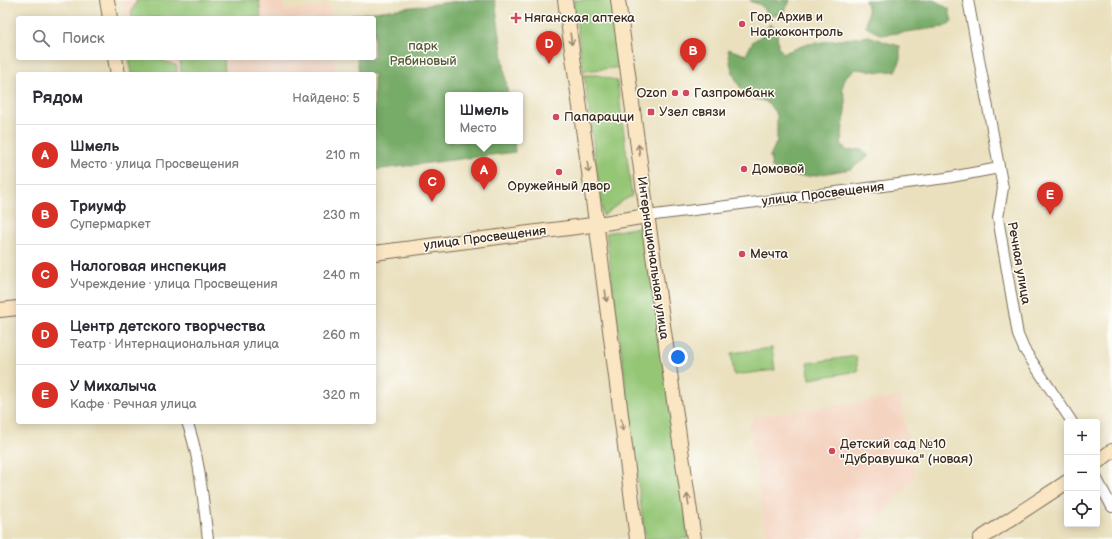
<!DOCTYPE html>
<html lang="ru">
<head>
<meta charset="utf-8">
<style>
  body { margin:0; font-family:"Balsamiq Sans",sans-serif; background:#f2f2f3; color:#2b2b33 }
  .controls { position:absolute; right:12px; bottom:12px; display:grid; overflow:hidden; border-radius:4px; box-shadow:0 2px 10px #0003 }
  .controls button { width:36px; height:36px; display:grid; place-items:center; padding:0; border:0; border-bottom:1px solid #e1e1e2; background:#fff; color:#2b2b33; font:20px sans-serif }
  .you { position:absolute; left:678px; top:357px; width:14px; height:14px; margin:-10px; border:3px solid #fff; border-radius:50%; background:#1a73e8; box-shadow:0 0 0 6px #1a73e833 }
  .badge { display:grid; place-items:center; width:26px; height:26px; border-radius:50%; background:#d93025; color:#fff; font-size:13px; font-weight:700 }
  .pin { position:absolute; translate:-50% -33px; filter:drop-shadow(0 1px 2px #0008) }
  .pin::after { content:''; position:absolute; top:21px; width:14px; height:12px; background:inherit; clip-path:polygon(0 0,100% 0,50% 100%) }
  .popup { position:absolute; left:445px; top:92px; width:78px; height:52px; box-sizing:border-box; display:grid; place-content:center; border-radius:4px; background:#fff; filter:drop-shadow(0 1px 3px #0005); font-size:13px; white-space:nowrap; color:#7c7c81 }
  .popup b { font-size:15px; color:#2b2b33 }
  .popup::after { content:''; position:absolute; left:50%; top:100%; margin-left:-8px; border:8px solid transparent; border-top-color:#fff }
  .list { margin:0; padding:0; list-style:none }
  h2 { display:flex; justify-content:space-between; align-items:center; height:52px; margin:0; padding:0 16px; font-size:17px }
  h2 small { font-size:13px; font-weight:400; color:#7c7c81 }
  .list li { display:grid; grid-template-columns:26px 1fr auto; gap:12px; align-items:center; box-sizing:border-box; height:60px; padding:0 16px; border-top:1px solid #e1e1e2 }
  .list b { display:block; font-size:15px; white-space:nowrap }
  .list p { margin:0; font-size:13px; white-space:nowrap; color:#7c7c81 }
  .list em { font-size:13px; font-style:normal; color:#7c7c81 }
  .icon { flex:none; width:22px; height:22px; fill:none; stroke:currentColor; stroke-width:2; stroke-linecap:round; stroke-linejoin:round }
  .map { position:relative; flex:none; width:1112px; height:539px; overflow:hidden }
  .search { position:absolute; background:#fff; box-shadow:0 2px 10px #0003; left:16px; top:16px; width:360px; height:44px; display:flex; align-items:center; gap:10px; box-sizing:border-box; padding:0 14px; border-radius:4px; color:#7c7c81; font-size:15px }
  .panel { position:absolute; background:#fff; box-shadow:0 2px 10px #0003; left:16px; top:72px; width:360px; height:352px; border-radius:4px }
  .map>svg:first-child { display:block }
</style>
</head>
<body>
<div class="map">
<svg width="1112" height="539" viewBox="0 0 1112 539">
  <rect width="100%" height="100%" fill="#fdfcf7"/>
  <filter id="ink" filterUnits="userSpaceOnUse"><feTurbulence type="fractalNoise" baseFrequency=".025" numOctaves="2"/><feDisplacementMap in="SourceGraphic" scale="8" xChannelSelector="R" yChannelSelector="G"/><feConvolveMatrix kernelMatrix="1 2 1 2 8 2 1 2 1" color-interpolation-filters="sRGB"/></filter>
  <filter id="wash" filterUnits="userSpaceOnUse"><feTurbulence type="fractalNoise" baseFrequency=".012" numOctaves="4" result="noise"/><feDisplacementMap in="SourceGraphic" scale="16" xChannelSelector="R" yChannelSelector="G"/><feGaussianBlur stdDeviation="0.9" result="paint"/><feColorMatrix in="noise" values="0 0 0 0 0 0 0 0 0 0 0 0 0 0 0 0 0 1.4 0 .05"/><feComposite in="paint" operator="in"/></filter>
  <g filter="url(#wash)">
    <rect width="100%" height="100%" fill="#eae0be"/>
    <!-- built -->
    <g fill="#f4d3c0">
      <path d="M 122,0 L 283,0 L 284,11 L 330,6 L 331,18 L 124,18 Z"/>
      <path d="M 129,58 L 335,58 L 337,74 L 131,74 Z"/>
      <path d="M 900,397 L 915,477 L 862,539 L 767,539 L 749,425 L 755,417 Z"/>
    </g>
    <!-- green -->
    <g fill="#94c676" stroke="#68784a">
      <path d="M 137,0 L 259,0 L 261,18 L 132,18 L 131,13 Z"/>
      <path d="M 573,0 L 614,0 L 624,67 L 583,71 Z"/>
      <path d="M 129,58 L 157,58 L 177,66 L 177,74 L 132,74 Z"/>
      <path d="M 180,58 L 224,58 L 225,74 L 181,74 Z"/>
      <path d="M 584,75 L 598,75 L 617,81 L 632,196 L 622,201 L 603,216 Z"/>
      <path d="M 644,226 L 689,539 L 645,539 L 606,233 Z"/>
      <path d="M 772,348 L 775,370 L 734,375 L 731,353 Z"/>
      <path d="M 856,356 L 858,371 L 810,379 L 807,363 Z"/>
    </g>
    <!-- forest -->
    <g fill="#77ab67" stroke="#596a42">
      <path d="M 466,0 L 495,0 L 508,95 L 448,95 L 448,141 L 514,141 L 515,152 L 374,170 L 374,74 L 359,74 L 357,58 L 374,58 L 374,18 L 352,18 L 351,15 Z"/>
      <path d="M 750,0 L 790,0 C 786,12 779,18 766,15 L 765,9 L 759,4 L 751,2 Z"/>
      <path d="M 865,0 L 934,0 L 949,9 L 952,22 L 944,27 L 882,35 L 866,27 L 868,11 Z"/>
      <path d="M 770,24 L 777,30 L 778,47 L 784,53 L 807,44 L 869,36 L 888,43 L 900,46 L 900,62 L 895,71 L 880,72 L 856,69 L 846,76 L 842,88 L 846,102 L 841,143 L 847,151 L 862,149 L 869,156 L 851,169 L 811,176 L 793,176 L 779,173 L 772,168 L 770,156 L 777,141 L 777,115 C 773,110 769,103 764,101 C 760,100 755,100 752,98 C 735,88 730,67 728,49 L 746,55 L 753,41 L 759,38 Z"/>
    </g>
  </g>
  <g filter="url(#ink)">
    <g fill="none" stroke-linecap="round" stroke-linejoin="round">
      <!-- street casing -->
      <g stroke="#786a56" stroke-width="12">
        <g id="street">
          <path d="M 968,0 L 1003,188 L 998,218 L 1018,335 L 1024,349 L 1072,422"/>
          <path d="M 647,216 L 946,178 L 999,168"/>
          <path d="M 187,422 C 200,456 203,502 208,539"/>
          <path d="M 1097,479 L 1112,507"/>
        </g>
      </g>
      <!-- secondary casing -->
      <g stroke="#786a56" stroke-width="16">
        <g id="secondary">
          <path d="M 107,0 L 110,18"/>
          <path d="M 565,0 L 597,229 L 637,539"/>
          <path d="M 618,0 L 648,221 L 694,539"/>
          <path d="M 115,58 L 118,74"/>
          <path d="M 374,253 L 592,225 L 647,216"/>
          <path d="M 0,310 L 18,308"/>
          <path d="M 1097,462 L 1112,451"/>
          <path d="M 980,539 L 1067,482"/>
        </g>
      </g>
      <!-- street -->
      <use href="#street" stroke="#fff" stroke-width="10"/>
      <!-- secondary -->
      <use href="#secondary" stroke="#fbe6c3" stroke-width="14"/>
    </g>
    <!-- one-way arrows -->
    <defs><path id="oneway-shaft" d="M-6 0H5M1.5-3L5.5 0L1.5 3" fill="none" stroke-width="1.6" stroke-linecap="round" stroke-linejoin="round"/></defs>
    <g stroke="#9b8870">
      <use href="#oneway-shaft" transform="translate(571 39) rotate(82)"/>
      <use href="#oneway-shaft" transform="translate(639 150) rotate(-97)"/>
      <use href="#oneway-shaft" transform="translate(588 167) rotate(82)"/>
      <use href="#oneway-shaft" transform="translate(606 296) rotate(83)"/>
      <use href="#oneway-shaft" transform="translate(622 425) rotate(83)"/>
      <use href="#oneway-shaft" transform="translate(688 500) rotate(-98)"/>
    </g>
  </g>
  <!-- markers -->
  <g fill="#d1495b" stroke="#fdfcf7" stroke-width="1.5">
    <path d="M514 12h4v4h4v4h-4v4h-4v-4h-4v-4h4z"/>
    <circle cx="742" cy="24" r="4"/>
    <circle cx="675" cy="93" r="4"/>
    <circle cx="686" cy="93" r="4"/>
    <rect x="647" y="108" width="8" height="8" rx="2"/>
    <circle cx="556" cy="117" r="4"/>
    <circle cx="744" cy="169" r="4"/>
    <circle cx="559" cy="172" r="4"/>
    <circle cx="742" cy="254" r="4"/>
    <circle cx="832" cy="451" r="4"/>
  </g>
  <g text-anchor="middle" dominant-baseline="central" stroke-width="3" stroke-linejoin="round" paint-order="stroke">
    <!-- poi labels -->
    <g font-size="13" fill="#3b2a1e" stroke="#fdfcf7" text-anchor="start">
      <text x="750" y="17">Гор. Архив и<tspan x="750" dy="15">Наркоконтроль</tspan></text>
      <text x="524" y="18">Няганская аптека</text>
      <text x="667" y="93" text-anchor="end">Ozon</text>
      <text x="694" y="93">Газпромбанк</text>
      <text x="659" y="112">Узел связи</text>
      <text x="564" y="117">Папарацци</text>
      <text x="752" y="169">Домовой</text>
      <text x="559" y="186" text-anchor="middle">Оружейный двор</text>
      <text x="750" y="254">Мечта</text>
      <text x="840" y="444">Детский сад №10<tspan x="840" dy="15">"Дубравушка" (новая)</tspan></text>
    </g>
    <!-- park labels -->
    <g font-size="13" fill="#565938" stroke="#fdfcf7">
      <text x="423" y="46">парк<tspan x="423" dy="15">Рябиновый</tspan></text>
    </g>
    <!-- street labels -->
    <g font-size="13" fill="#3b2a1e" stroke="#fdfcf7">
      <text transform="translate(823 194) rotate(-7)">улица Просвещения</text>
      <text transform="translate(485 238) rotate(-7)">улица Просвещения</text>
      <text transform="translate(653 258) rotate(82)">Интернациональная улица</text>
      <text transform="translate(1019 263) rotate(80)">Речная улица</text>
    </g>
  </g>
</svg>
<div class="controls">
<button>+</button>
<button>−</button>
<button><svg class="icon" aria-label="locate" viewBox="0 0 24 24"><circle cx="12" cy="12" r="6"/><path d="M12 2v4M12 18v4M2 12h4M18 12h4"/></svg></button>
</div>
<div class="you"></div>
<div class="pin badge" style="left:484px;top:190px">A</div>
<div class="popup"><b>Шмель</b>Место</div>
<div class="pin badge" style="left:693px;top:71px">B</div>
<div class="pin badge" style="left:432px;top:202px">C</div>
<div class="pin badge" style="left:549px;top:64px">D</div>
<div class="pin badge" style="left:1050px;top:215px">E</div>
<div class="search"><svg class="icon" aria-label="search" viewBox="0 0 24 24"><circle cx="10" cy="10" r="6"/><path d="M15 15l6 6"/></svg>Поиск</div>
<section class="panel">
<h2>Рядом<small>Найдено: 5</small></h2>
<ul class="list">
<li><span class="badge">A</span><div><b>Шмель</b><p>Место · улица Просвещения</p></div><em>210 m</em></li>
<li><span class="badge">B</span><div><b>Триумф</b><p>Супермаркет</p></div><em>230 m</em></li>
<li><span class="badge">C</span><div><b>Налоговая инспекция</b><p>Учреждение · улица Просвещения</p></div><em>240 m</em></li>
<li><span class="badge">D</span><div><b>Центр детского творчества</b><p>Театр · Интернациональная улица</p></div><em>260 m</em></li>
<li><span class="badge">E</span><div><b>У Михалыча</b><p>Кафе · Речная улица</p></div><em>320 m</em></li>
</ul>
</section>
</div>
</body>
</html>
